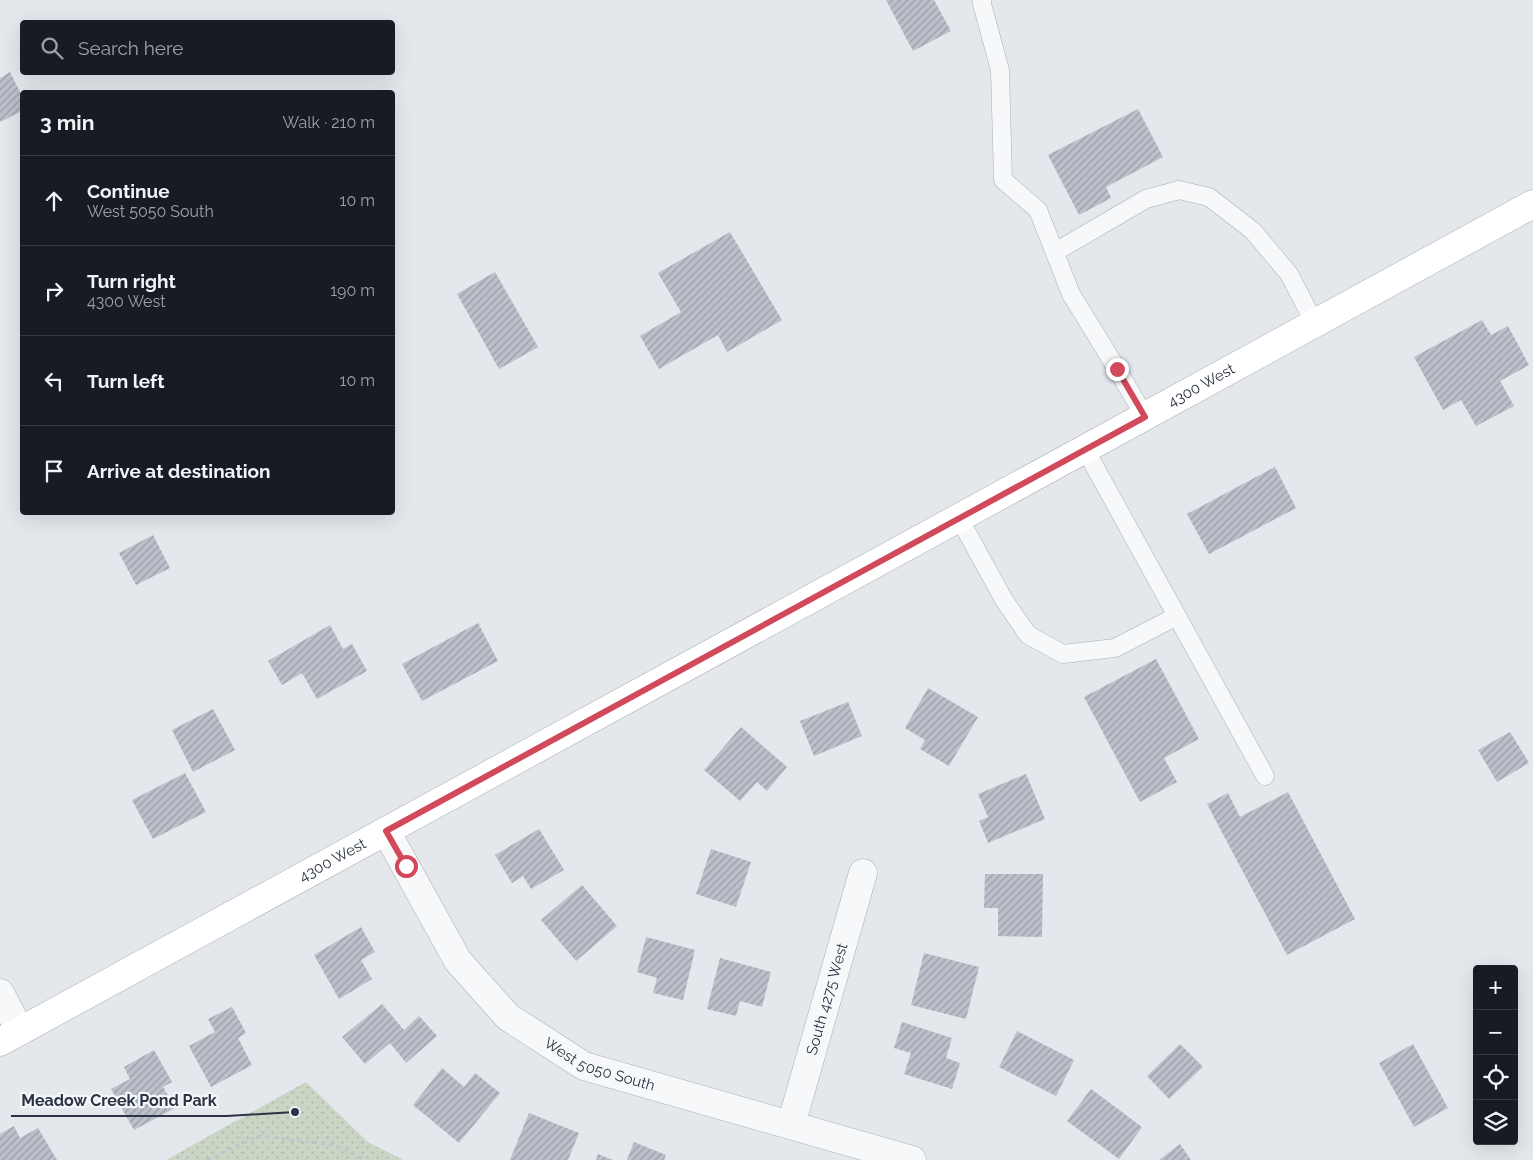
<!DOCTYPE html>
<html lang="en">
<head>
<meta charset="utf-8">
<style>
  body { margin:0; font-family:Raleway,sans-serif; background:#242831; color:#f1f3f6 }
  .controls { position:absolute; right:15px; bottom:15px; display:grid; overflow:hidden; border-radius:5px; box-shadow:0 5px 20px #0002 }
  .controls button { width:45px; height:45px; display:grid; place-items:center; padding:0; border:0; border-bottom:1px solid #363941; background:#171b24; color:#f1f3f6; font:25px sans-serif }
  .stop { position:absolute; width:15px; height:15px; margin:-11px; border:4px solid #d1495b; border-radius:50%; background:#fff }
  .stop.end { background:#d1495b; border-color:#fff; box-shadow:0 1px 5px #0008 }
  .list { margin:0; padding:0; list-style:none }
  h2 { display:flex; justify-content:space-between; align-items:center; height:65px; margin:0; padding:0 20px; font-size:21px }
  h2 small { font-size:16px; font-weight:400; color:#9ea1a6 }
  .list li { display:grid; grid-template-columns:32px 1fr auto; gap:15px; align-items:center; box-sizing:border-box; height:90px; padding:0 20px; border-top:1px solid #363941 }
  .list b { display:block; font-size:19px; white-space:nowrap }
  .list p { margin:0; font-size:16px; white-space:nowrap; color:#9ea1a6 }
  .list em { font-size:16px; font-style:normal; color:#9ea1a6 }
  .icon { flex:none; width:28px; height:28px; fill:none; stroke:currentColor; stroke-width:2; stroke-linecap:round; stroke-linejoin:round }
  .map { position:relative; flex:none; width:1533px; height:1160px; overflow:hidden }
  .search { position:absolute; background:#171b24; box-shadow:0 5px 20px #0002; left:20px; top:20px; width:375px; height:55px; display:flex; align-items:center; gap:12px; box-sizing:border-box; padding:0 18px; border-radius:5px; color:#9ea1a6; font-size:19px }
  .panel { position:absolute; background:#171b24; box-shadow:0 5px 20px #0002; left:20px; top:90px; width:375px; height:425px; border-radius:5px }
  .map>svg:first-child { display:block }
</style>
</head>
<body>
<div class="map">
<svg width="1533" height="1160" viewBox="0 0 1533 1160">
  <defs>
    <pattern id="park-dots" width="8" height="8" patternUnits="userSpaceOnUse" patternTransform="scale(1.25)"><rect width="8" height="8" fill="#c9d6c5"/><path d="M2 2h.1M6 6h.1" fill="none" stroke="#adb8ab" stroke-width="1.8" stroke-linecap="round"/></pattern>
    <pattern id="building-hatch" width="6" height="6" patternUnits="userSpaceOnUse" patternTransform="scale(1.25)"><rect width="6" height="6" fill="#bbc0ca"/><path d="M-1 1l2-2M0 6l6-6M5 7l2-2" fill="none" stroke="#989da6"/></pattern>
  </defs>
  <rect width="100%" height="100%" fill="#e4e7ec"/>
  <!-- park -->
  <path fill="url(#park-dots)" d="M 306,1082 L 368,1142 L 403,1160 L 166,1160 Z"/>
  <!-- building -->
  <g fill="url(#building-hatch)">
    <path d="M 886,0 L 934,0 L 951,31 L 913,51 Z"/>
    <path d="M 10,72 L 22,96 L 22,111 L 0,122 L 0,78 Z"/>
    <path d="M 1138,109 L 1163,157 L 1106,187 L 1111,198 L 1079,215 L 1048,155 Z"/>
    <path d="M 730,232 L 782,320 L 727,352 L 718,335 L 659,369 L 640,336 L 681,312 L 658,273 Z"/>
    <path d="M 495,272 L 538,347 L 499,369 L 457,294 Z"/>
    <path d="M 1482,320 L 1491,335 L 1508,326 L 1529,365 L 1500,381 L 1514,406 L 1476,426 L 1461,400 L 1443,410 L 1414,357 Z"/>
    <path d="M 1275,467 L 1296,508 L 1209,554 L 1187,514 Z"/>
    <path d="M 153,535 L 170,568 L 136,585 L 119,553 Z"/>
    <path d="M 478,623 L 498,661 L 422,701 L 402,664 Z"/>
    <path d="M 330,625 L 343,649 L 352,644 L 367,671 L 317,699 L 302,673 L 282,685 L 268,661 Z"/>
    <path d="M 1156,659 L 1199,739 L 1164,758 L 1177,782 L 1140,802 L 1084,697 Z"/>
    <path d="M 928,688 L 978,717 L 949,766 L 920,749 L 925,740 L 905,728 Z"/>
    <path d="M 848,702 L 862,736 L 814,756 L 800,721 Z"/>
    <path d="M 213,709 L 235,750 L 193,772 L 172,730 Z"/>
    <path d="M 741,727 L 787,767 L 767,791 L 757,782 L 740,801 L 704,770 Z"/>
    <path d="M 1510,732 L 1529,763 L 1497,782 L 1478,750 Z"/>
    <path d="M 185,773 L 206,812 L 153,839 L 132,800 Z"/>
    <path d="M 1026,774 L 1045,819 L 988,843 L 979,821 L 988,817 L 978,794 Z"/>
    <path d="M 1288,792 L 1355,919 L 1287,955 L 1207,804 L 1228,793 L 1240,817 Z"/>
    <path d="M 539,829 L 564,870 L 531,889 L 523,876 L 512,883 L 495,855 Z"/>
    <path d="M 711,849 L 751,862 L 736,907 L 696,894 Z"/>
    <path d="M 985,874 L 1043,874 L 1042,937 L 998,936 L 998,908 L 984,908 Z"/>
    <path d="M 582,885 L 617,926 L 576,961 L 541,920 Z"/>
    <path d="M 361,927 L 375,952 L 361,960 L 372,979 L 339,999 L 314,955 Z"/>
    <path d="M 646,937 L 695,950 L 683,1000 L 653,993 L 657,978 L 637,972 Z"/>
    <path d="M 924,953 L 979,967 L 966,1019 L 911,1005 Z"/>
    <path d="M 720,958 L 771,972 L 762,1007 L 740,1001 L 736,1016 L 707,1009 Z"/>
    <path d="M 382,1004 L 404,1030 L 419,1016 L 437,1036 L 406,1063 L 390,1043 L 365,1064 L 342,1037 Z"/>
    <path d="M 232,1007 L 246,1033 L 238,1038 L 252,1065 L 211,1087 L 189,1046 L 215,1032 L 208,1019 Z"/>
    <path d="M 902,1022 L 952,1038 L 946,1058 L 960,1063 L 952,1089 L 904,1074 L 911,1053 L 894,1048 Z"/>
    <path d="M 1017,1031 L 1074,1060 L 1056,1096 L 999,1067 Z"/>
    <path d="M 1180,1044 L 1203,1067 L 1169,1099 L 1147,1076 Z"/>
    <path d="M 1413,1044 L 1448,1108 L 1414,1127 L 1379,1063 Z"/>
    <path d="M 154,1050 L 172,1082 L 163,1087 L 175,1108 L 134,1130 L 111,1089 L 130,1079 L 124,1067 Z"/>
    <path d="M 442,1068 L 464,1087 L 475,1073 L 500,1093 L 459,1143 L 413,1105 Z"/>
    <path d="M 1091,1089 L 1142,1127 L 1119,1159 L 1067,1121 Z"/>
    <path d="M 529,1113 L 579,1133 L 568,1160 L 510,1160 Z"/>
    <path d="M 14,1126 L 20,1138 L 38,1128 L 57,1160 L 0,1160 L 0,1134 Z"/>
    <path d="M 634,1142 L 666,1155 L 664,1160 L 627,1160 Z"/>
    <path d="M 1180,1144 L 1191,1160 L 1159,1160 Z"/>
    <path d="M 598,1154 L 613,1160 L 596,1160 Z"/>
  </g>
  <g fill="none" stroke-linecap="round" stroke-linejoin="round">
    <!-- lane casing -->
    <g stroke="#a9aeb7" stroke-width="19">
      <g id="lane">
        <path d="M 982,0 L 982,4 L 1000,70 L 1003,180 L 1038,210 L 1071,294 L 1117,369 L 1145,417"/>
        <path d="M 1055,252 L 1146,199 L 1179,190 L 1209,197 L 1253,231 L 1289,274 L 1315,324"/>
        <path d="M 1085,449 L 1265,776"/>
        <path d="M 959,518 L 1004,600 L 1028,635 L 1063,654 L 1115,648 L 1177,616"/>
      </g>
    </g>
    <!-- street casing -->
    <g stroke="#a9aeb7" stroke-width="29">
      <g id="street">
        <path id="s1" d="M 386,831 L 458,961 L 508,1017 L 584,1066 L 912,1160"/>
        <path d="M 0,993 L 20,1031"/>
        <path id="s2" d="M 791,1125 L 863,873"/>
      </g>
    </g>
    <!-- secondary casing -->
    <g stroke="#a9aeb7" stroke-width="29">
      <g id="secondary">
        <path id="s3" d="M 0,1042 L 1533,204"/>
      </g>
    </g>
    <!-- path -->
    <path stroke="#c2c5cb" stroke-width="3" stroke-dasharray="4 4" stroke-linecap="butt" d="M 207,1160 L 258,1136 L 335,1145 L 365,1160"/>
    <!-- lane -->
    <use href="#lane" stroke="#f7f8fa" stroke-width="18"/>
    <!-- street -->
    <use href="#street" stroke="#f7f8fa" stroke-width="28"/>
    <!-- secondary -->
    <use href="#secondary" stroke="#fff" stroke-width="28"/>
  </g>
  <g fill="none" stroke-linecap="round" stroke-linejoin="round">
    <!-- route -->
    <path stroke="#d1495b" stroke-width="6" d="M 406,866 L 386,831 L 1145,417 L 1117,369"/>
  </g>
  <g text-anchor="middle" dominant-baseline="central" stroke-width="4.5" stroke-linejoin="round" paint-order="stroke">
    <!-- street labels -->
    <g font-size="15" fill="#2b3445" stroke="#f4f6f9">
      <text stroke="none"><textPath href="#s3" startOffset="1369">4300 West</textPath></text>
      <text stroke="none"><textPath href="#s3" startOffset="379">4300 West</textPath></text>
      <text stroke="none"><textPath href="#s2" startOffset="131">South 4275 West</textPath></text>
      <text stroke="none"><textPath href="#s1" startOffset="328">West 5050 South</textPath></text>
    </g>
  </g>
  <!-- callouts -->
  <path fill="none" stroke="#2b3445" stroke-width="2" d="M295 1112L227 1116H11"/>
  <circle fill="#2b3445" stroke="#f4f6f9" stroke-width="2" cx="295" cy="1112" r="5"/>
  <g font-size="16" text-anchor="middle" font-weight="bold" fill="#2b3445" stroke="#f4f6f9" stroke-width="4.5" stroke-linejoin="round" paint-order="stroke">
    <text x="119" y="1106">Meadow Creek Pond Park</text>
  </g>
</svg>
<div class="controls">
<button>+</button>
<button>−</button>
<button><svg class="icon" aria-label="locate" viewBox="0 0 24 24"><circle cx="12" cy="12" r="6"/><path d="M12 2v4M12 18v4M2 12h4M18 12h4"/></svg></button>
<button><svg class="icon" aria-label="layers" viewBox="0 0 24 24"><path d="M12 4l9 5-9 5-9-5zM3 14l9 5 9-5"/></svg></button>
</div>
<div class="stop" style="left:406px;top:866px"></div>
<div class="stop end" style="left:1117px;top:369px"></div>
<div class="search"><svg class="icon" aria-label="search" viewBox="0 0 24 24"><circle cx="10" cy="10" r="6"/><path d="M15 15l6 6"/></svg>Search here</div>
<section class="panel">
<h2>3 min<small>Walk · 210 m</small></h2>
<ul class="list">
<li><svg class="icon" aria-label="ahead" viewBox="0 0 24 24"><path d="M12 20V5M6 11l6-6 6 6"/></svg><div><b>Continue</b><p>West 5050 South</p></div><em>10 m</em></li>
<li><svg class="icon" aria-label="right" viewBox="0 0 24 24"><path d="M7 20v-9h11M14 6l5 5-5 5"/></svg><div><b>Turn right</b><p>4300 West</p></div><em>190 m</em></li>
<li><svg class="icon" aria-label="left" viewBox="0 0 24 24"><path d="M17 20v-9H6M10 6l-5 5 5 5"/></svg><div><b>Turn left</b></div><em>10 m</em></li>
<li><svg class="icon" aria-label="arrive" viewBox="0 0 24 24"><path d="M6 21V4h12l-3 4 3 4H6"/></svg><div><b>Arrive at destination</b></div></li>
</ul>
</section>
</div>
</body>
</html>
